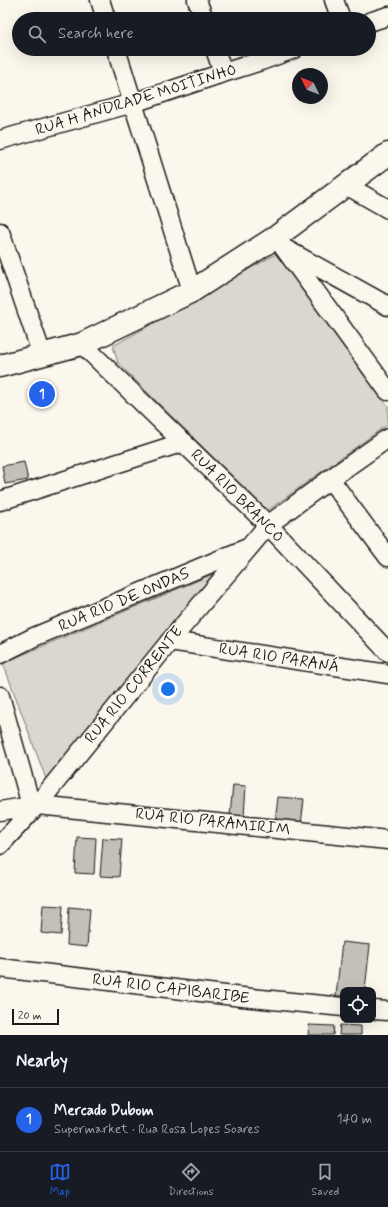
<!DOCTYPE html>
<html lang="en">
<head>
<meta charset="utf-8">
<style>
  body { margin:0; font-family:Mynerve,sans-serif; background:#242831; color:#f1f3f6 }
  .controls { position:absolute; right:12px; bottom:12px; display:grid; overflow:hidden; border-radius:8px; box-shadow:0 4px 16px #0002 }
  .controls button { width:36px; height:36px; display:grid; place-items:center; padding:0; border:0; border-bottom:1px solid #363941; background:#171b24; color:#f1f3f6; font:20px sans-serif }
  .compass { position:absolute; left:292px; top:68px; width:36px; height:36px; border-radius:50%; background:#171b24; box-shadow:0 4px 16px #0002; rotate:313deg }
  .scale { position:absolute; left:12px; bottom:10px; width:47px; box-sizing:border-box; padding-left:4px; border:2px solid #1c1c1c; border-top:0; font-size:11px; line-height:14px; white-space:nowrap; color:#1c1c1c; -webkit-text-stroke:3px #fbf7ec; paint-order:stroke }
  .you { position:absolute; left:168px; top:689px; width:14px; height:14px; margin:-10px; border:3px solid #fff; border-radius:50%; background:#1a73e8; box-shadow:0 0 0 6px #1a73e833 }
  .badge { display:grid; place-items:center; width:26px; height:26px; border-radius:50%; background:#2563eb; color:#fff; font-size:13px; font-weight:700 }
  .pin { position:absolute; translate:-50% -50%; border:2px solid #fff; box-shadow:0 1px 4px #0006 }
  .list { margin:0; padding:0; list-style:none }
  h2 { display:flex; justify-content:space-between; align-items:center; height:52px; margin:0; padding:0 16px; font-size:17px }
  h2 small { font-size:13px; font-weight:400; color:#9ea1a6 }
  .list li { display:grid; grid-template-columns:26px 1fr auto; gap:12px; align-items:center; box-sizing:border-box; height:64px; padding:0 16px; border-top:1px solid #363941 }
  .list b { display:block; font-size:15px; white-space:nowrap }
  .list p { margin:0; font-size:13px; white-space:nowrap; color:#9ea1a6 }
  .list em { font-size:13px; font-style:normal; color:#9ea1a6 }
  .icon { flex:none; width:22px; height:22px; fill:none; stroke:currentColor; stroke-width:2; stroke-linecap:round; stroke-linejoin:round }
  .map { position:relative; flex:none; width:388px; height:1035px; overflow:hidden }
  .search { position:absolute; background:#171b24; box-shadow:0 4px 16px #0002; left:12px; right:12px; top:12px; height:44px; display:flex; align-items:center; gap:10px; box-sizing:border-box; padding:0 14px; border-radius:22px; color:#9ea1a6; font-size:15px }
  .sheet { height:116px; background:#171b24 }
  nav { display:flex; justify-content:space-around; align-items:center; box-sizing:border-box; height:56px; border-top:1px solid #363941; background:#171b24; font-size:11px; color:#9ea1a6 }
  nav a { display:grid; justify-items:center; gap:2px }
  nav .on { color:#2563eb }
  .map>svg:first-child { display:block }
</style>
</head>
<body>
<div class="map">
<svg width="388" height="1035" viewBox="0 0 388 1035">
  <rect width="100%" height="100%" fill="#fbf7ec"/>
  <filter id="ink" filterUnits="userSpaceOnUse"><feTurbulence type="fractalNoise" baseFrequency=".025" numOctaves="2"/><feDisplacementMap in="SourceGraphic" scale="8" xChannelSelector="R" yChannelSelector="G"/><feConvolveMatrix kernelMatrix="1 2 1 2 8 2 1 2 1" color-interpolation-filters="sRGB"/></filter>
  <g filter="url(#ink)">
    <!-- green -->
    <g fill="#dad7ce" stroke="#7b7a75">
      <path d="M 276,254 L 388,406 L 388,424 L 267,511 L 118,363 L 113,346 Z"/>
      <path d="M 213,574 L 46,779 L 3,663 Z"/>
    </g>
    <!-- building -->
    <g fill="#c3c0b8" stroke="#1c1c1c">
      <path d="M 24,462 L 28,480 L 5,484 L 2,466 Z"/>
      <path d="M 233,785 L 246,786 L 244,816 L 230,815 Z"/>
      <path d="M 278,797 L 304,799 L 301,825 L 275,823 Z"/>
      <path d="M 77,837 L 96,838 L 94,874 L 75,873 Z"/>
      <path d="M 103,838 L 122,839 L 119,877 L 100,876 Z"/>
      <path d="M 43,905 L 63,906 L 61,935 L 41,933 Z"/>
      <path d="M 69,907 L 90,909 L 87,947 L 67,945 Z"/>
      <path d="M 342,942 L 370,945 L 365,990 L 343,990 L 343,996 L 336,996 Z"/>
      <path d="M 309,1025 L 334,1026 L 333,1035 L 308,1035 Z"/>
      <path d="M 340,1025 L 361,1026 L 361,1035 L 339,1035 Z"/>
    </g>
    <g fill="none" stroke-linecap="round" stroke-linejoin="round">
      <!-- minor casing -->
      <g stroke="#1c1c1c" stroke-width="21">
        <g id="minor">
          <path d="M 100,0 L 106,19"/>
          <path d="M 197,0 L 204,19"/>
          <path d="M 334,0 L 341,19"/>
          <path d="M 369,22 L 388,16"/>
          <path d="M 116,49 L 192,291"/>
          <path d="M 215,49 L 223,73"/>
          <path d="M 0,140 L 133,103 L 223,73 L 261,61 L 294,49"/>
          <path d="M 346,185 L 388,209"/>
          <path d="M 0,232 L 42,355"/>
          <path d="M 276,237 L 388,391"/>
          <path d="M 289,251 L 388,306"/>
          <path d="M 82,344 L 268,525 L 388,652"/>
          <path d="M 330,479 L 388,557"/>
          <path d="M 0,501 L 184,442"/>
          <path d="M 170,641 L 388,674"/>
          <path d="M 0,654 L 34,637 L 245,549"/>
          <path d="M 0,696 L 31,805"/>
          <path d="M 0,811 L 37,805 L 388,840"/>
          <path d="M 0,845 L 37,805 L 170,641 L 268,525 L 330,479 L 388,438"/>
          <path d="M 0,968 L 242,997 L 343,1007"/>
          <path d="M 373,1010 L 388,1011"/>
        </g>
      </g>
      <!-- tertiary casing -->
      <g stroke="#1c1c1c" stroke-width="25">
        <path id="tertiary" d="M 0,366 L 82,344 L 192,291 L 276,237 L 388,154"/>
      </g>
      <!-- minor -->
      <use href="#minor" stroke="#fbf7ec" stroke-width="18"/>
      <!-- tertiary -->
      <use href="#tertiary" stroke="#fbf7ec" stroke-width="22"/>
    </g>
  </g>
  <g text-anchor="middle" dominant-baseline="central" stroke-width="3" stroke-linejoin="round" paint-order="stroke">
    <!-- street labels -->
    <g font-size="16" fill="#1c1c1c" stroke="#fbf7ec">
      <text transform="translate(136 100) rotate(-17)">RUA H ANDRADE MOITINHO</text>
      <text transform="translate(237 496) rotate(45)">RUA RIO BRANCO</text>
      <text transform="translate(124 600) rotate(-23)">RUA RIO DE ONDAS</text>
      <text transform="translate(279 658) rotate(9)">RUA RIO PARANÁ</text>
      <text transform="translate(134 685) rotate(-51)">RUA RIO CORRENTE</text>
      <text transform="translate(213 822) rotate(6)">RUA RIO PARAMIRIM</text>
      <text transform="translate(171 989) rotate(7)">RUA RIO CAPIBARIBE</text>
    </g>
  </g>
</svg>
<div class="controls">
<button><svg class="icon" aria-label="locate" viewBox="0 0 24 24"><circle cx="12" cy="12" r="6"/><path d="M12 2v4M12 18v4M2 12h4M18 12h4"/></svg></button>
</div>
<svg class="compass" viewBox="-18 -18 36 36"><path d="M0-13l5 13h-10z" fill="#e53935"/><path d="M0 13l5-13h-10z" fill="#9ea1a6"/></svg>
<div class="scale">20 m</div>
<div class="you"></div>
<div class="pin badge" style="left:42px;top:394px">1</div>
<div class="search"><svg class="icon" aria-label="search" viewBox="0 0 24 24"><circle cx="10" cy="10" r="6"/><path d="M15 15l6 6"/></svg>Search here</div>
</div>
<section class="sheet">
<h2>Nearby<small></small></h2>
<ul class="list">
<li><span class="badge">1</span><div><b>Mercado Dubom</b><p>Supermarket · Rua Rosa Lopes Soares</p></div><em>140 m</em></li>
</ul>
</section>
<nav>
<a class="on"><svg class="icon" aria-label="map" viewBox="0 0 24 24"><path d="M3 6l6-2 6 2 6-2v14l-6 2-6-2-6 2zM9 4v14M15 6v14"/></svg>Map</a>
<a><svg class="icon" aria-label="directions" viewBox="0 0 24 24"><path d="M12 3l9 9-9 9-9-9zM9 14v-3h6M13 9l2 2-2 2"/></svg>Directions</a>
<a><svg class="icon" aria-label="saved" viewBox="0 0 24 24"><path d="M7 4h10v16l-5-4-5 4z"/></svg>Saved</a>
</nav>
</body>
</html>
